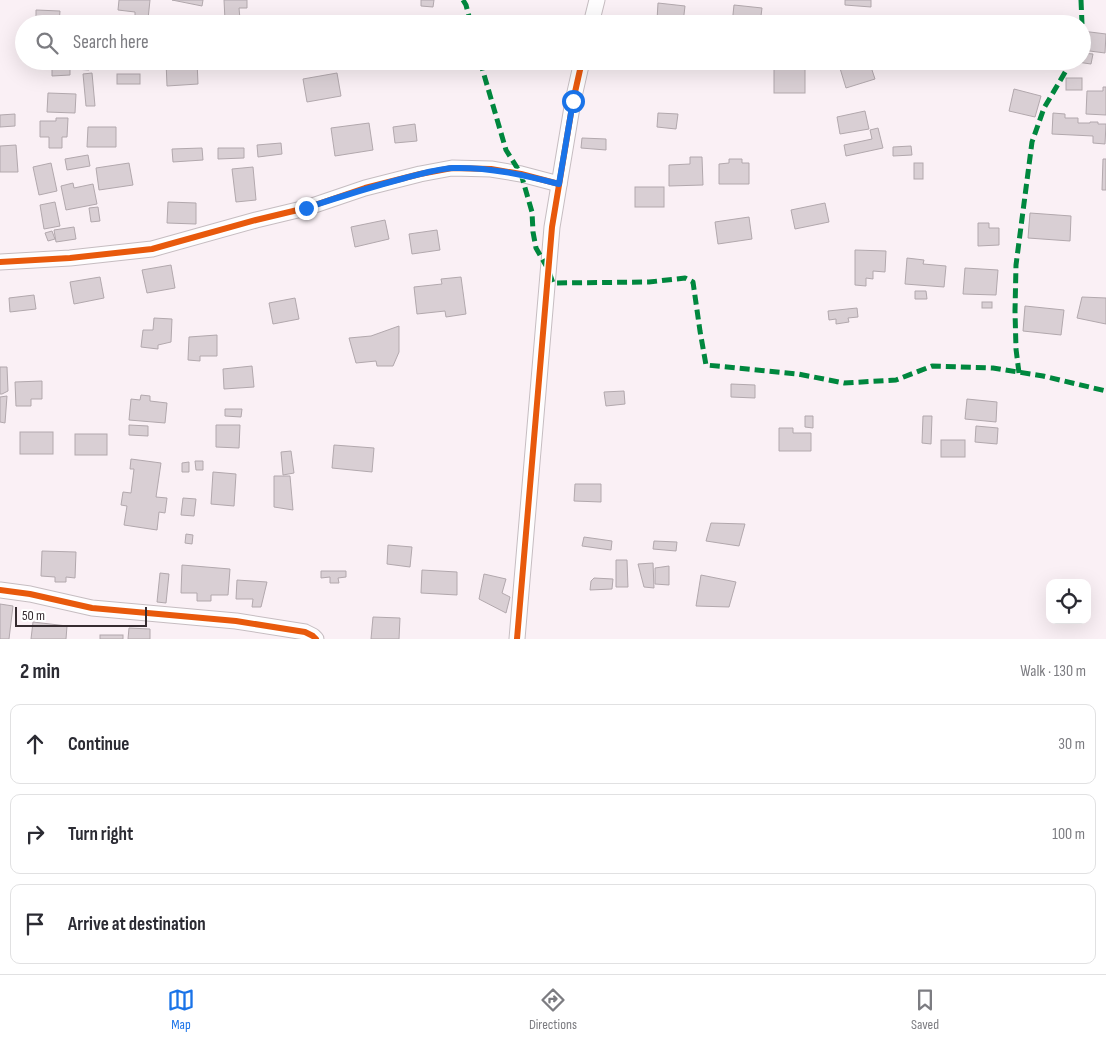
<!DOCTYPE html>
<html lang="en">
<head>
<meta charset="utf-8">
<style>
  body { margin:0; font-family:"Sofia Sans Condensed",sans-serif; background:#f7f7f7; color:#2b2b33 }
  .controls { position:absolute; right:15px; bottom:15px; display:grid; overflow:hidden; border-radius:10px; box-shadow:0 5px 20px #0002 }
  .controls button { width:45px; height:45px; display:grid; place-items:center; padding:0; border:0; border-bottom:1px solid #e1e1e2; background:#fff; color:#2b2b33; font:25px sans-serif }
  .scale { position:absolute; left:15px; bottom:12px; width:132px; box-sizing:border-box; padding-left:5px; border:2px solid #362c31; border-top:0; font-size:14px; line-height:18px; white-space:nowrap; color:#362c31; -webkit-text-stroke:4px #fff; paint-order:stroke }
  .stop { position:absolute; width:15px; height:15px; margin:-11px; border:4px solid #1a73e8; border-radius:50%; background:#fff }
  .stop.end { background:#1a73e8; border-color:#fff; box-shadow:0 1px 5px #0008 }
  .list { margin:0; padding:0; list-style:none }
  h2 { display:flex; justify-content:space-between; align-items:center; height:65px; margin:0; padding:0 20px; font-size:21px }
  h2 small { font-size:16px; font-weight:400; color:#7c7c81 }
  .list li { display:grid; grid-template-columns:32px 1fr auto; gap:15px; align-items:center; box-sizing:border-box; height:80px; margin:0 10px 10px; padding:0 10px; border:1px solid #e1e1e2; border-radius:10px }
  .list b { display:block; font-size:19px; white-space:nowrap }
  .list em { font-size:16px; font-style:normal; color:#7c7c81 }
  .icon { flex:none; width:28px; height:28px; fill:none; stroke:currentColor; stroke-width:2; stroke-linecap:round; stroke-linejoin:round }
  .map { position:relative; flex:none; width:1106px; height:639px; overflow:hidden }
  .search { position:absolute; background:#fff; box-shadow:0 5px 20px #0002; left:15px; right:15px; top:15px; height:55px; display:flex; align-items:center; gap:12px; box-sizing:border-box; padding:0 18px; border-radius:28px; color:#7c7c81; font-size:19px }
  .sheet { height:335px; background:#fff }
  nav { display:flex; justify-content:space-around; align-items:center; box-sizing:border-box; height:70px; border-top:1px solid #e1e1e2; background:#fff; font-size:14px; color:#7c7c81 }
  nav a { display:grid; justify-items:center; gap:2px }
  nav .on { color:#1a73e8 }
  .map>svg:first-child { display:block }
</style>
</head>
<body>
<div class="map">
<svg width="1106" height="639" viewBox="0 0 1106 639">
  <rect width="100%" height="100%" fill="#faf0f5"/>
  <!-- building -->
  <g fill="#d9cfd4" stroke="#b2a8ad">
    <path d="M 119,0 L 150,0 L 148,19 L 135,17 L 135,12 L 118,10 Z"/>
    <path d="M 172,0 L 203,0 L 202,6 Z"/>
    <path d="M 224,0 L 247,0 L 247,8 L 239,8 L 240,19 L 225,20 Z"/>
    <path d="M 421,0 L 434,0 L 433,7 L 421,6 Z"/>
    <path d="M 845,0 L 871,0 L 871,7 L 845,5 Z"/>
    <path d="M 658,3 L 685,6 L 683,23 L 657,20 Z"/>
    <path d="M 734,5 L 762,8 L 760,24 L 732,24 Z"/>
    <path d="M 36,10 L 60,11 L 59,24 L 36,24 Z"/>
    <rect x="160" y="19" width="24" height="5"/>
    <path d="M 1082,31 L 1106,34 L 1105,53 L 1082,50 Z"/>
    <path d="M 1082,53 L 1093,54 L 1091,64 L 1077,62 L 1077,61 L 1082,61 Z"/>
    <path d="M 75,61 L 90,61 L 89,70 L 75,69 Z"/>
    <path d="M 166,61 L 197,61 L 198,84 L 167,86 Z"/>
    <path d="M 852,61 L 854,66 L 869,61 L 875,79 L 846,88 L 839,65 Z"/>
    <path d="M 52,65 L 70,65 L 70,75 L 52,76 Z"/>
    <rect x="774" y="66" width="31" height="27"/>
    <path d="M 92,73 L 95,106 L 86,106 L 83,74 Z"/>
    <path d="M 337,73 L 341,96 L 307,102 L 303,79 Z"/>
    <rect x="117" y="74" width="23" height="10"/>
    <rect x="1066" y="78" width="16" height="12"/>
    <path d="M 1103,87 L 1106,87 L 1106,115 L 1086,114 L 1087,91 L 1103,91 Z"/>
    <path d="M 1014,89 L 1041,96 L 1035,117 L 1009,111 Z"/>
    <path d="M 48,93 L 76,94 L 75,113 L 47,112 Z"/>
    <path d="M 865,111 L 869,129 L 840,134 L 837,117 Z"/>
    <path d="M 658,113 L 678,114 L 676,129 L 657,127 Z"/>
    <path d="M 1053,113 L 1065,114 L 1065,118 L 1078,118 L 1078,123 L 1090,123 L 1090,122 L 1098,122 L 1098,124 L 1106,124 L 1105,144 L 1093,143 L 1093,136 L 1052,134 Z"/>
    <path d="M 15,114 L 15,126 L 0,127 L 0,115 Z"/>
    <path d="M 56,118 L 68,118 L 67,137 L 62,137 L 62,148 L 49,148 L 49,137 L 40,137 L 40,121 L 56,121 Z"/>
    <path d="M 369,123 L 373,150 L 335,156 L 331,128 Z"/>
    <path d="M 415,124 L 417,141 L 395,143 L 393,127 Z"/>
    <path d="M 88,127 L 116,127 L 116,147 L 87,147 Z"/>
    <path d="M 878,128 L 883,148 L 846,156 L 844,145 L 872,139 L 870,130 Z"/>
    <path d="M 582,138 L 606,139 L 606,150 L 581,148 Z"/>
    <path d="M 281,143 L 282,154 L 258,157 L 257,145 Z"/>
    <path d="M 16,145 L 18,172 L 0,172 L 0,146 Z"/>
    <path d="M 911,146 L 912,155 L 893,156 L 893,147 Z"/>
    <path d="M 202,148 L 203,160 L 173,162 L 172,149 Z"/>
    <path d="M 218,148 L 244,148 L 244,158 L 218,159 Z"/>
    <path d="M 88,155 L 90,166 L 67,170 L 65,159 Z"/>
    <path d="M 690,157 L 702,157 L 703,185 L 669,186 L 669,165 L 690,164 Z"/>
    <path d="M 729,159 L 742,159 L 742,163 L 749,163 L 749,184 L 719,184 L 719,164 L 729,163 Z"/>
    <path d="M 1103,159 L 1106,159 L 1106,190 L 1102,190 Z"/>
    <path d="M 51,163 L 57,191 L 39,195 L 33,167 Z"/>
    <path d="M 129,163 L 133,185 L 99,190 L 96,168 Z"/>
    <rect x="914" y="163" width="9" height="16"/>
    <path d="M 253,167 L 256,200 L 236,202 L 232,169 Z"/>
    <path d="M 73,183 L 74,188 L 93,184 L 97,204 L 66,210 L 61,186 Z"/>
    <rect x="635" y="187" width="29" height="20"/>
    <path d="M 55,202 L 60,226 L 44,229 L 40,205 Z"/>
    <path d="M 168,202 L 196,203 L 196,224 L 167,223 Z"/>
    <path d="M 825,203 L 829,222 L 795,229 L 791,210 Z"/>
    <path d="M 98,207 L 100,221 L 91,222 L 89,208 Z"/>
    <path d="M 1030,213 L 1071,216 L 1070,241 L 1028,238 Z"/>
    <path d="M 749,217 L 752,239 L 718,244 L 715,222 Z"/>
    <path d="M 385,220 L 389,239 L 355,247 L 351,227 Z"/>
    <path d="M 978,223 L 989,223 L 989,228 L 999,228 L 999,245 L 978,246 Z"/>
    <path d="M 74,227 L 76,239 L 56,242 L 54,230 Z"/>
    <path d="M 437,230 L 440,250 L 412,254 L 409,234 Z"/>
    <path d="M 52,231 L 55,239 L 48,241 L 45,233 Z"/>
    <path d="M 855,250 L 886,251 L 885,272 L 873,271 L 873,279 L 866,278 L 866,286 L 855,285 Z"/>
    <path d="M 907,258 L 924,260 L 923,264 L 946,266 L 944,287 L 905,284 Z"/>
    <path d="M 171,265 L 175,288 L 147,293 L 142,270 Z"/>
    <path d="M 965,268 L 998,270 L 996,295 L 963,294 Z"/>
    <path d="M 100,277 L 104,298 L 74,304 L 70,282 Z"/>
    <path d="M 461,277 L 466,314 L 446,317 L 445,311 L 417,314 L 414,287 L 442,284 L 441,279 Z"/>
    <path d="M 915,291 L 926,291 L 927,299 L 915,299 Z"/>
    <path d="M 34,295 L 36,309 L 10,312 L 9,298 Z"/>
    <path d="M 1082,297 L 1106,298 L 1106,324 L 1077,318 Z"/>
    <path d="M 295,298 L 299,319 L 273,324 L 269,303 Z"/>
    <rect x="982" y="302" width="10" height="6"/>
    <path d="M 1025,306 L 1064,310 L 1061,335 L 1023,331 Z"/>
    <path d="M 857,308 L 858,317 L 848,318 L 849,322 L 836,324 L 836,319 L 829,320 L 828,311 Z"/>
    <path d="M 154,318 L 172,319 L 171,342 L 158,345 L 158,349 L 141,347 L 143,330 L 153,330 Z"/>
    <path d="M 399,326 L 399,352 L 393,366 L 377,366 L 376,361 L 356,363 L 349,338 L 371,336 Z"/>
    <path d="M 217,335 L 217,356 L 200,356 L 200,361 L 188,360 L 189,337 Z"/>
    <path d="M 252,366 L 254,387 L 224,389 L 223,369 Z"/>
    <path d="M 0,367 L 7,367 L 8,391 L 2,394 L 0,394 Z"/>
    <path d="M 42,381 L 42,399 L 31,399 L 31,406 L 16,406 L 15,382 Z"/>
    <path d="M 731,384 L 755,385 L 755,398 L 731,397 Z"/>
    <path d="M 624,391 L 625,404 L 606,406 L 604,392 Z"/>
    <path d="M 141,395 L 150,396 L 150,401 L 167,403 L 165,423 L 129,420 L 131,399 L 140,400 Z"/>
    <path d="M 7,396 L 5,423 L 0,422 L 0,397 Z"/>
    <path d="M 967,399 L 997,402 L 996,422 L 965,419 Z"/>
    <path d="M 225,409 L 242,409 L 241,417 L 225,416 Z"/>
    <path d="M 805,416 L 813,416 L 813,428 L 805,427 Z"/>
    <path d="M 923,416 L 932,416 L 931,444 L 922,443 Z"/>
    <path d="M 129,425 L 148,426 L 148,436 L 129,435 Z"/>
    <path d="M 216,425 L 240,425 L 239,448 L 216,447 Z"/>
    <path d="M 976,426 L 998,428 L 997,444 L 975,442 Z"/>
    <path d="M 779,428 L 793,428 L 793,433 L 811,433 L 811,451 L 779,451 Z"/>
    <rect x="20" y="432" width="33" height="22"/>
    <rect x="75" y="434" width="32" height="21"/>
    <rect x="941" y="440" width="24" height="17"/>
    <path d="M 334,445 L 374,448 L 372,472 L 332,468 Z"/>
    <path d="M 291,451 L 294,473 L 283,475 L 281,452 Z"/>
    <path d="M 131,459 L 161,463 L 156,497 L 167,498 L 165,513 L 159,512 L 157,530 L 124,525 L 127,506 L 121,505 L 123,492 L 131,493 L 134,469 L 130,469 Z"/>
    <path d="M 195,461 L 203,461 L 203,470 L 196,470 Z"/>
    <path d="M 189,462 L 189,472 L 182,472 L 182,463 Z"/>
    <path d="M 213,472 L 236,474 L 234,506 L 211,504 Z"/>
    <path d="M 274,476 L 290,476 L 293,510 L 274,507 Z"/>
    <path d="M 575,484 L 601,484 L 601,502 L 574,501 Z"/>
    <path d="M 183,498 L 196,499 L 194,516 L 181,515 Z"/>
    <path d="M 711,523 L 745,524 L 739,546 L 706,541 Z"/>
    <path d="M 186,534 L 193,535 L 192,544 L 185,543 Z"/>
    <path d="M 584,537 L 612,541 L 611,550 L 582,546 Z"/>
    <path d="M 654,541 L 677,542 L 676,551 L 653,549 Z"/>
    <path d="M 388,545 L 412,547 L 410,567 L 387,564 Z"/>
    <path d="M 42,551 L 76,552 L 75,578 L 66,577 L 66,582 L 55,582 L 55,577 L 41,576 Z"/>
    <path d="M 616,560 L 627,560 L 628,587 L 616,587 Z"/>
    <path d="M 653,563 L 654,588 L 644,587 L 638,564 Z"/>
    <path d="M 182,565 L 230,569 L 228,595 L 211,595 L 211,601 L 197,601 L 197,593 L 181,593 Z"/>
    <path d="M 669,566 L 669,585 L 655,584 L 655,568 Z"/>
    <path d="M 422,570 L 457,572 L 457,595 L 421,593 Z"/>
    <path d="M 321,571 L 346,571 L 346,577 L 338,578 L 339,583 L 330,583 L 330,577 L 321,578 Z"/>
    <path d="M 160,573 L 169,574 L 166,603 L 157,602 Z"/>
    <path d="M 484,574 L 506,579 L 502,593 L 510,597 L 506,613 L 479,599 Z"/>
    <path d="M 701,575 L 736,582 L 729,607 L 696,606 Z"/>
    <path d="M 594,578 L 613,579 L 612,589 L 590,590 L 591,581 Z"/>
    <path d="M 237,580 L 267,582 L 261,607 L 252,607 L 253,599 L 236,599 Z"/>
    <path d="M 0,604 L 13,606 L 9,639 L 0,639 Z"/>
    <path d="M 373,617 L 400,618 L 399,639 L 371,639 Z"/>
    <path d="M 33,622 L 67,626 L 66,639 L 31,639 Z"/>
    <path d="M 129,628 L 150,629 L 150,639 L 128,639 Z"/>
    <rect x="100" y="635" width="23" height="4"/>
  </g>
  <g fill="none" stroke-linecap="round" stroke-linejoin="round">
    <!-- minor casing -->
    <g stroke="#c6bdc1" stroke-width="17">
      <g id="minor">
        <path d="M 591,24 L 597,0"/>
        <path d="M 0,262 L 70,258 L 152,249 L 256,220 L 306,208 L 365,188 L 420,174 L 452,168 L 491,169 L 521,174 L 559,184"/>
        <path d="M 0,590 L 30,594 L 92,608 L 236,621 L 305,632 L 313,636 L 316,639"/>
        <path d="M 517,639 L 552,227 L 573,101 L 582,61"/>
      </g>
    </g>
    <!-- minor -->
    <use href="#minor" stroke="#fefdfe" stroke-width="15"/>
    <!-- quiet -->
    <g stroke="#00873e" stroke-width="5" stroke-dasharray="10 5" stroke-linecap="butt">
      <path d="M 463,0 L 466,5 L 471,24"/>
      <path d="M 1081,0 L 1082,24"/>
      <path d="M 480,61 L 506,150 L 521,174 L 532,212 L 533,232 L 536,248 L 548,269 L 553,283 L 649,282 L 685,278 L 693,282 L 700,331 L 706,365 L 798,374 L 844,383 L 896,380 L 932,366 L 993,368 L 1043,376 L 1106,391"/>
      <path d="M 1019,373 L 1016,349 L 1015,311 L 1016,265 L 1032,142 L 1044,108 L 1067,69 L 1070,61"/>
    </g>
    <!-- cycleway casing -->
    <g stroke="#fff" stroke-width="9">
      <g id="cycleway">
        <path d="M 0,262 L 70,258 L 152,249 L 256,220 L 306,208 L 365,188 L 420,174 L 452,168 L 491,169 L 521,174 L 559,184"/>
        <path d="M 0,590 L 30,594 L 92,608 L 236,621 L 305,632 L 313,636 L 316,639"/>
        <path d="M 517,639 L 552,227 L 573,101 L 582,61"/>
      </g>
    </g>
    <!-- cycleway -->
    <use href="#cycleway" stroke="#e8590c" stroke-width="6"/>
  </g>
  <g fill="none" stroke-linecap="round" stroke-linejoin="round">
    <!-- route -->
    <path stroke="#1a73e8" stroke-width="6" d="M 306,208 C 339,197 371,187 405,178 C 420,174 437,169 453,168 C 490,167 524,175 559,184 L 573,101"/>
  </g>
</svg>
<div class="controls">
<button><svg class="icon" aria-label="locate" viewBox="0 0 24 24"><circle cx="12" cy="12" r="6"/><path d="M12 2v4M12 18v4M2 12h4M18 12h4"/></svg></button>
</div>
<div class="scale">50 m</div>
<div class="stop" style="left:573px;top:101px"></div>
<div class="stop end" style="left:306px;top:208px"></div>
<div class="search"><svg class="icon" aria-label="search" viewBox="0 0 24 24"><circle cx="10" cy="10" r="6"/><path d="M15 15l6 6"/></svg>Search here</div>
</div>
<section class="sheet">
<h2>2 min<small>Walk · 130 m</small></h2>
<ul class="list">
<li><svg class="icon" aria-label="ahead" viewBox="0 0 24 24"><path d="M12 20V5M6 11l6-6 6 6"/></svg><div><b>Continue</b></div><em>30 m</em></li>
<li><svg class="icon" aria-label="right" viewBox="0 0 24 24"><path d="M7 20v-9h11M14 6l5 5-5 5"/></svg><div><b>Turn right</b></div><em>100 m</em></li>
<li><svg class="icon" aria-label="arrive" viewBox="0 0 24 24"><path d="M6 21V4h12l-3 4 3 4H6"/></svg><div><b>Arrive at destination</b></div></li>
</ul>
</section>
<nav>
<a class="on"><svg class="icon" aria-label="map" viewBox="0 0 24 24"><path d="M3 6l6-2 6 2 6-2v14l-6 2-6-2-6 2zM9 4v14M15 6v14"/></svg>Map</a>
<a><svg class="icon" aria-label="directions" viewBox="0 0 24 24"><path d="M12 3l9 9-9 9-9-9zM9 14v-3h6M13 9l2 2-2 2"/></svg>Directions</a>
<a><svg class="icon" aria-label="saved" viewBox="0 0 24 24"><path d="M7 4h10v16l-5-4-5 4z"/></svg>Saved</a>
</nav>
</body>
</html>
